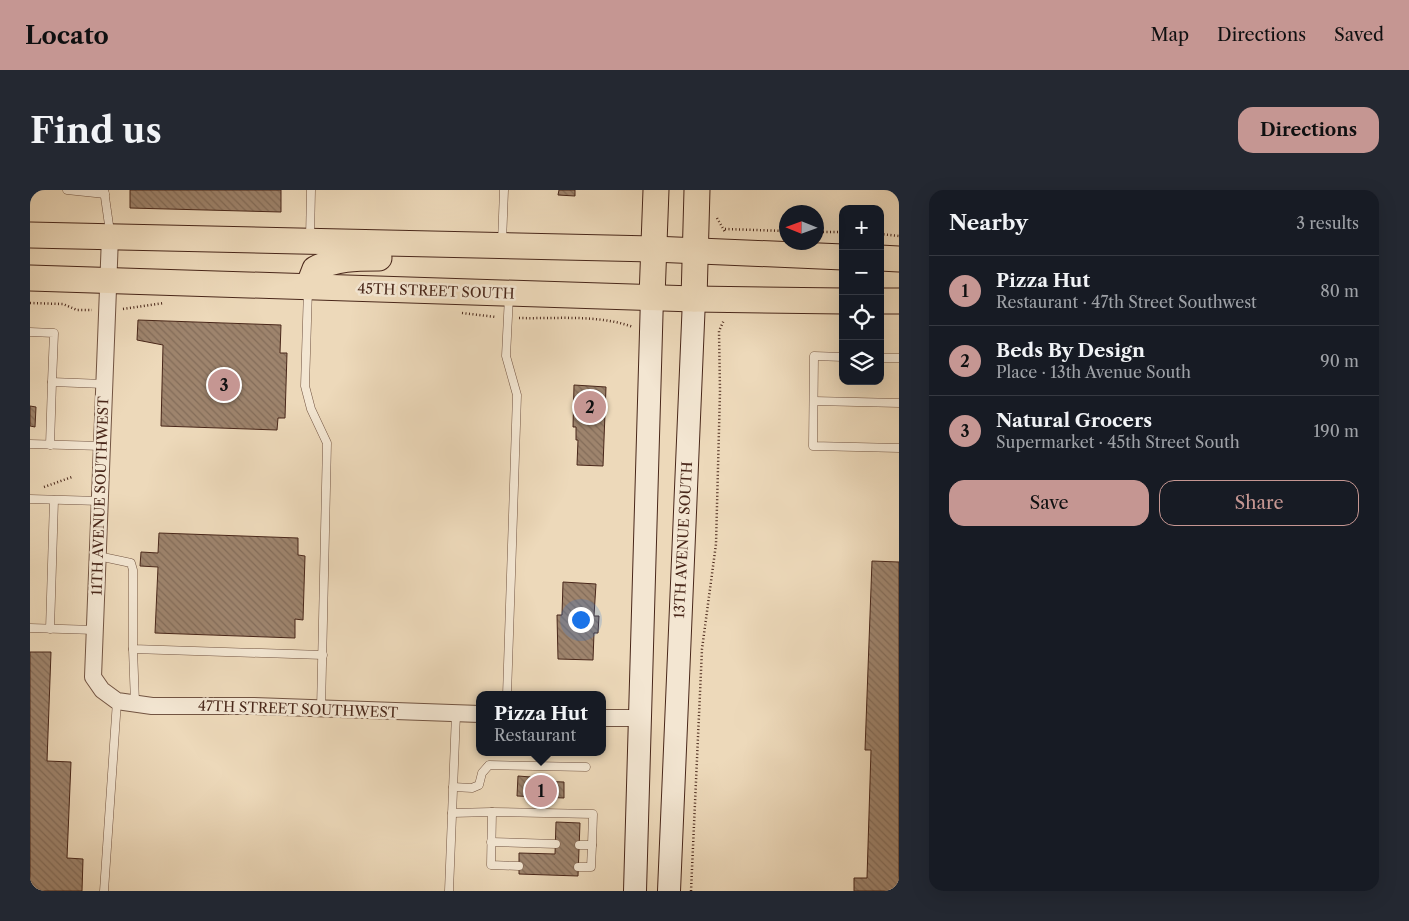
<!DOCTYPE html>
<html lang="en">
<head>
<meta charset="utf-8">
<style>
  body { margin:0; font-family:"Libre Caslon Text",serif; background:#242831; color:#f1f3f6 }
  .controls { position:absolute; right:15px; top:15px; display:grid; overflow:hidden; border-radius:10px; box-shadow:0 5px 20px #0002 }
  .controls button { width:45px; height:45px; display:grid; place-items:center; padding:0; border:0; border-bottom:1px solid #363941; background:#171b24; color:#f1f3f6; font:25px sans-serif }
  .compass { position:absolute; left:749px; top:15px; width:45px; height:45px; border-radius:50%; background:#171b24; box-shadow:0 5px 20px #0002; rotate:271deg }
  .you { position:absolute; left:550px; top:429px; width:18px; height:18px; margin:-12px; border:4px solid #fff; border-radius:50%; background:#1a73e8; box-shadow:0 0 0 8px #1a73e833 }
  .badge { display:grid; place-items:center; width:32px; height:32px; border-radius:50%; background:#c59692; color:#111; font-size:16px; font-weight:700 }
  .pin { position:absolute; translate:-50% -50%; border:2px solid #fff; box-shadow:0 1px 5px #0006 }
  .popup { position:absolute; left:446px; top:501px; width:130px; height:65px; box-sizing:border-box; display:grid; place-content:center; border-radius:10px; background:#171b24; filter:drop-shadow(0 1px 4px #0005); font-size:16px; white-space:nowrap; color:#9ea1a6 }
  .popup b { font-size:19px; color:#f1f3f6 }
  .popup::after { content:''; position:absolute; left:50%; top:100%; margin-left:-10px; border:10px solid transparent; border-top-color:#171b24 }
  .list { margin:0; padding:0; list-style:none }
  h2 { display:flex; justify-content:space-between; align-items:center; height:65px; margin:0; padding:0 20px; font-size:21px }
  h2 small { font-size:16px; font-weight:400; color:#9ea1a6 }
  .list li { display:grid; grid-template-columns:32px 1fr auto; gap:15px; align-items:center; box-sizing:border-box; height:70px; padding:0 20px; border-top:1px solid #363941 }
  .list b { display:block; font-size:19px; white-space:nowrap }
  .list p { margin:0; font-size:16px; white-space:nowrap; color:#9ea1a6 }
  .list em { font-size:16px; font-style:normal; color:#9ea1a6 }
  .actions { display:flex; gap:10px; padding:15px 20px }
  .actions a { flex:1; padding:11px 0; border:1px solid #c59692; border-radius:15px; text-align:center; font-size:18px; color:#c59692 }
  .actions .main { background:#c59692; color:#111 }
  .icon { flex:none; width:28px; height:28px; fill:none; stroke:currentColor; stroke-width:2; stroke-linecap:round; stroke-linejoin:round }
  .map { position:relative; flex:none; width:869px; height:701px; overflow:hidden; border-radius:15px }
  header { display:flex; align-items:center; gap:30px; box-sizing:border-box; height:70px; padding:0 25px; background:#c59692; color:#111 }
  header strong { font-size:24px }
  nav { display:flex; gap:28px; margin-inline-start:auto; font-size:18px }
  .intro { display:flex; align-items:center; justify-content:space-between; box-sizing:border-box; height:120px; padding:0 30px }
  h1 { margin:0; font-size:35px }
  .button { padding:12px 22px; border-radius:15px; background:#c59692; color:#111; font-size:18px; font-weight:700 }
  main { display:flex; gap:30px; padding:0 30px }
  aside { flex:1; background:#171b24; border-radius:15px; box-shadow:0 5px 20px #0002 }
  .map>svg:first-child { display:block }
</style>
</head>
<body>
<header>
<strong>Locato</strong>
<nav><a>Map</a><a>Directions</a><a>Saved</a></nav>
</header>
<div class="intro"><h1>Find us</h1><a class="button">Directions</a></div>
<main>
<div class="map">
<svg width="869" height="701" viewBox="0 0 869 701">
  <defs>
    <pattern id="building-back-hatch" width="6" height="6" patternUnits="userSpaceOnUse" patternTransform="scale(1.25)"><rect width="6" height="6" fill="#9e846d"/><path d="M-1 5l2 2M0 0l6 6M5-1l2 2" fill="none" stroke="#836c59"/></pattern>
  </defs>
  <rect width="100%" height="100%" fill="#edd9ba"/>
  <filter id="stains"><feTurbulence type="fractalNoise" baseFrequency=".004" numOctaves="4"/><feColorMatrix values="0 0 0 0 .2 0 0 0 0 .09 0 0 0 0 .02 0 0 0 .5 -.17"/></filter>
  <radialGradient id="worn" r=".72"><stop offset=".6" stop-color="#630" stop-opacity="0"/><stop offset="1" stop-color="#630" stop-opacity=".3"/></radialGradient>
  <!-- building -->
  <g fill="url(#building-back-hatch)" stroke="#49271a">
    <path d="M 100,0 L 251,0 L 251,22 L 100,18 Z"/>
    <path d="M 529,0 L 545,0 L 545,6 L 528,5 Z"/>
    <path d="M 108,130 L 251,135 L 250,163 L 257,163 L 255,228 L 248,228 L 247,240 L 131,236 L 133,155 L 107,150 Z"/>
    <path d="M 544,195 L 576,197 L 573,276 L 547,275 L 548,250 L 546,250 L 546,237 L 543,237 Z"/>
    <path d="M 0,216 L 6,217 L 5,237 L 0,236 Z"/>
    <path d="M 129,343 L 268,348 L 268,365 L 275,366 L 273,430 L 265,429 L 265,448 L 125,443 L 128,377 L 110,376 L 111,362 L 128,363 Z"/>
    <path d="M 842,371 L 869,372 L 869,701 L 824,701 L 824,688 L 837,688 L 841,560 L 835,560 Z"/>
    <path d="M 533,392 L 566,394 L 564,426 L 569,426 L 568,443 L 564,443 L 563,470 L 528,469 L 527,425 L 532,425 Z"/>
    <path d="M 0,462 L 21,462 L 17,571 L 41,572 L 37,668 L 53,669 L 52,701 L 0,701 Z"/>
    <path d="M 488,586 L 501,587 L 500,597 L 505,597 L 505,591 L 534,592 L 534,608 L 487,606 Z"/>
    <path d="M 526,632 L 550,633 L 548,686 L 489,684 L 489,663 L 525,664 Z"/>
  </g>
  <g fill="none" stroke-linecap="round" stroke-linejoin="round">
    <!-- service casing -->
    <g stroke="#725442" stroke-width="9">
      <g id="service">
        <path d="M 37,0 L 75,4"/>
        <path d="M 74,0 L 80,42"/>
        <path d="M 280,48 L 281,0"/>
        <path d="M 472,52 L 474,0"/>
        <path d="M 278,99 L 275,196 L 281,219 L 297,253 L 291,519"/>
        <path d="M 0,142 L 24,143 L 22,192"/>
        <path d="M 813,167 L 784,166 L 783,256 L 869,258"/>
        <path d="M 850,168 L 869,168"/>
        <path d="M 784,211 L 869,213"/>
        <path d="M 0,254 L 72,256"/>
        <path d="M 20,255 L 22,192 L 74,194"/>
        <path d="M 0,309 L 70,311"/>
        <path d="M 68,366 L 101,373 L 103,380 L 103,459 L 293,465"/>
        <path d="M 0,438 L 65,440"/>
        <path d="M 20,439 L 24,310"/>
        <path d="M 103,459 L 105,513"/>
        <path d="M 477,505 L 487,205 L 476,166 L 479,106"/>
        <path d="M 423,597 L 442,598 L 449,595 L 452,583 L 459,575 L 556,577"/>
        <path d="M 462,622 L 461,675 L 489,676"/>
        <path d="M 422,623 L 462,622 L 563,624 L 562,655 L 549,655"/>
        <path d="M 461,652 L 526,654"/>
        <path d="M 548,677 L 561,677 L 562,655"/>
        <path d="M 74,701 L 87,511"/>
        <path d="M 419,701 L 426,524"/>
      </g>
    </g>
    <!-- minor casing -->
    <g stroke="#725442" stroke-width="18">
      <g id="minor">
        <path d="M 80,47 L 63,487 L 72,500 L 87,511 L 122,516 L 224,516 L 450,524"/>
        <path d="M 572,528 L 611,528"/>
      </g>
    </g>
    <!-- secondary casing -->
    <g stroke="#49271a" stroke-width="24">
      <g id="secondary">
        <path d="M 605,701 L 622,107"/>
        <path d="M 639,701 L 664,109"/>
      </g>
    </g>
    <!-- primary casing -->
    <g stroke="#49271a" stroke-width="27">
      <g id="primary">
        <path d="M 0,45 L 623,59 L 813,67"/>
        <path d="M 850,68 L 869,69"/>
        <path d="M 0,88 L 664,109 L 813,111"/>
        <path d="M 278,97 L 285,79 C 306,68 326,68 349,68"/>
        <path d="M 622,107 L 626,0"/>
        <path d="M 664,109 L 667,0"/>
        <path d="M 850,111 L 869,111"/>
      </g>
    </g>
    <!-- path -->
    <g stroke="#49271a" stroke-width="2.5" stroke-dasharray="1 2.5" stroke-linecap="butt">
      <path d="M 687,28 L 695,42"/>
      <path d="M 695,39 L 756,41"/>
      <path d="M 786,42 L 813,42"/>
      <path d="M 850,44 L 869,46"/>
      <path d="M 0,113 L 33,114 L 47,120 L 62,120"/>
      <path d="M 93,119 L 134,113"/>
      <path d="M 432,123 L 466,127"/>
      <path d="M 489,128 C 526,129 567,124 603,137"/>
      <path d="M 14,297 L 42,287"/>
      <path d="M 661,701 L 672,459 L 686,354 L 690,201 L 689,141 L 694,130"/>
    </g>
    <!-- service -->
    <use href="#service" stroke="#f3e6d2" stroke-width="8"/>
    <!-- minor -->
    <use href="#minor" stroke="#f3e6d2" stroke-width="16"/>
    <!-- secondary -->
    <use href="#secondary" stroke="#f3e6d2" stroke-width="22"/>
    <!-- primary -->
    <use href="#primary" stroke="#edd9ba" stroke-width="25"/>
  </g>
  <g text-anchor="middle" dominant-baseline="central" stroke-width="5" stroke-linejoin="round" paint-order="stroke">
    <!-- street labels -->
    <g font-size="14" fill="#49271a" stroke="#f3e6d2">
      <text transform="translate(406 101) rotate(2)">45TH STREET SOUTH</text>
      <text transform="translate(70 306) rotate(-88)">11TH AVENUE SOUTHWEST</text>
      <text transform="translate(653 350) rotate(-87)">13TH AVENUE SOUTH</text>
      <text transform="translate(268 519) rotate(2)">47TH STREET SOUTHWEST</text>
    </g>
  </g>
  <rect width="100%" height="100%" filter="url(#stains)"/>
  <rect width="100%" height="100%" fill="url(#worn)"/>
</svg>
<div class="controls">
<button>+</button>
<button>−</button>
<button><svg class="icon" aria-label="locate" viewBox="0 0 24 24"><circle cx="12" cy="12" r="6"/><path d="M12 2v4M12 18v4M2 12h4M18 12h4"/></svg></button>
<button><svg class="icon" aria-label="layers" viewBox="0 0 24 24"><path d="M12 4l9 5-9 5-9-5zM3 14l9 5 9-5"/></svg></button>
</div>
<svg class="compass" viewBox="-18 -18 36 36"><path d="M0-13l5 13h-10z" fill="#e53935"/><path d="M0 13l5-13h-10z" fill="#9ea1a6"/></svg>
<div class="you"></div>
<div class="pin badge" style="left:511px;top:601px">1</div>
<div class="popup"><b>Pizza Hut</b>Restaurant</div>
<div class="pin badge" style="left:560px;top:217px">2</div>
<div class="pin badge" style="left:194px;top:195px">3</div>
</div>
<aside>
<h2>Nearby<small>3 results</small></h2>
<ul class="list">
<li><span class="badge">1</span><div><b>Pizza Hut</b><p>Restaurant · 47th Street Southwest</p></div><em>80 m</em></li>
<li><span class="badge">2</span><div><b>Beds By Design</b><p>Place · 13th Avenue South</p></div><em>90 m</em></li>
<li><span class="badge">3</span><div><b>Natural Grocers</b><p>Supermarket · 45th Street South</p></div><em>190 m</em></li>
</ul>
<div class="actions"><a class="main">Save</a><a>Share</a></div>
</aside>
</main>
</body>
</html>
